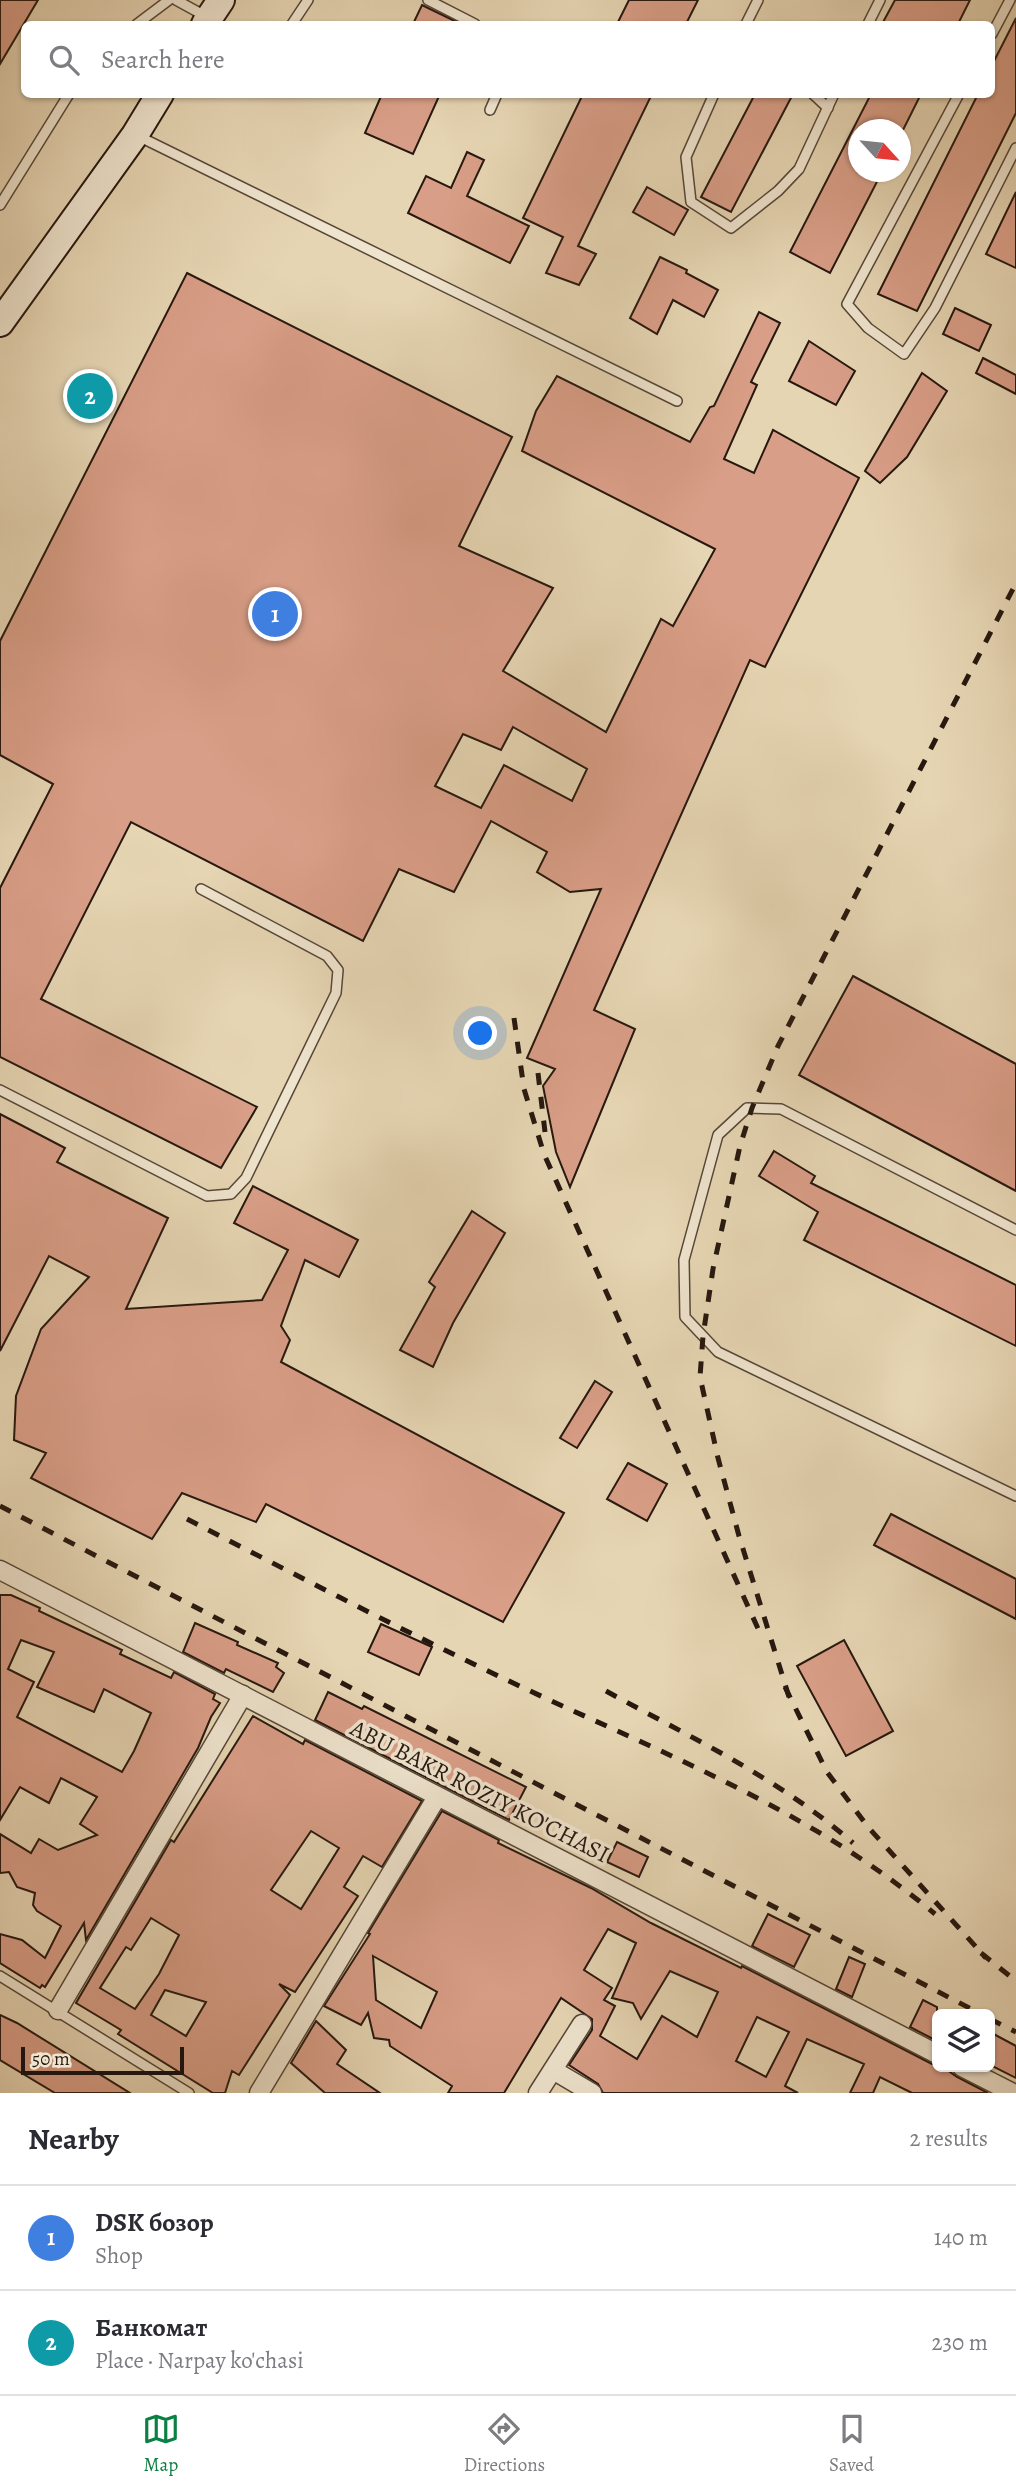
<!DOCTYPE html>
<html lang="en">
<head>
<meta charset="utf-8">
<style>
  body { margin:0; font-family:Alegreya,serif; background:#f2f2f3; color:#2b2b33 }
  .controls { position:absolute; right:21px; bottom:21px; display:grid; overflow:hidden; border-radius:10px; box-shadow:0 2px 5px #0004 }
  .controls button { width:63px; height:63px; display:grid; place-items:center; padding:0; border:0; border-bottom:2px solid #e1e1e2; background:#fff; color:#2b2b33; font:35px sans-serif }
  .compass { position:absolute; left:848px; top:119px; width:63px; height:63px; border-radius:50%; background:#fff; box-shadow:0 2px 5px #0004; rotate:117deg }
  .scale { position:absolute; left:21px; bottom:18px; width:163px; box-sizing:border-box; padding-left:7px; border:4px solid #27180f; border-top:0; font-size:19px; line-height:24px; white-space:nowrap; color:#27180f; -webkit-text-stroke:5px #efe4ce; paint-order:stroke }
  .you { position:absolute; left:481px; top:1034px; width:24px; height:24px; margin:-18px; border:5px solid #fff; border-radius:50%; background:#1a73e8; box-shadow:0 0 0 10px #1a73e833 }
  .badge { display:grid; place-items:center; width:46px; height:46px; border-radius:50%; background:#0b8043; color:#fff; font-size:23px; font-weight:700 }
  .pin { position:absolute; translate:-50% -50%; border:4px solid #fff; box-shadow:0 2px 7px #0006 }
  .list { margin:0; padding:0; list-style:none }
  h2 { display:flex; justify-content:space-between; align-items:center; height:91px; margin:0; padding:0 28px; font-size:30px }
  h2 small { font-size:23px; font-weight:400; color:#7c7c81 }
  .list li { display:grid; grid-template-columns:46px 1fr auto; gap:21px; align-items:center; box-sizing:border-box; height:105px; padding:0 28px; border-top:2px solid #e1e1e2 }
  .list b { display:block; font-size:26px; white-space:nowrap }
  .list p { margin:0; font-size:23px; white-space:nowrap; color:#7c7c81 }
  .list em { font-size:23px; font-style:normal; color:#7c7c81 }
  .icon { flex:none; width:38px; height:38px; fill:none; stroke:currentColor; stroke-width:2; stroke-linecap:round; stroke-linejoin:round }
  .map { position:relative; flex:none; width:1016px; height:2093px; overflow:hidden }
  .search { position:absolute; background:#fff; box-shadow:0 2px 5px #0004; left:21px; right:21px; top:21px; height:77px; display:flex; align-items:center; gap:18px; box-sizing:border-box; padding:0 24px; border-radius:10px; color:#7c7c81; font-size:26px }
  .sheet { height:301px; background:#fff }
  nav { display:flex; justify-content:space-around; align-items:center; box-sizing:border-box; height:98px; border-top:2px solid #e1e1e2; background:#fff; font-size:19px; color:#7c7c81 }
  nav a { display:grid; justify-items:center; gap:4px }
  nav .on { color:#0b8043 }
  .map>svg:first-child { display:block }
</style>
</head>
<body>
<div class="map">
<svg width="1016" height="2093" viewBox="0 0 1016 2093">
  <rect width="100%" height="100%" fill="#e6d5b3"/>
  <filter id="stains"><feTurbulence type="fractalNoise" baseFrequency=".00286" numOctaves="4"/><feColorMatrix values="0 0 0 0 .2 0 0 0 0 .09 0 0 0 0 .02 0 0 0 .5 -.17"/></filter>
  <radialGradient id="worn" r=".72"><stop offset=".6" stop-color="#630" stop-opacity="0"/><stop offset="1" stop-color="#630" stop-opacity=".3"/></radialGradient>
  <!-- building -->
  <g fill="#d99e87" stroke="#27180f" stroke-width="2" fill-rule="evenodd">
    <path d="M 0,0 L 38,0 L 0,64 Z"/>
    <path d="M 629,0 L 698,0 L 686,24 L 617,24 Z"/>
    <path d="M 895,0 L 970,0 L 958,24 L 882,24 Z"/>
    <path d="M 422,5 L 426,7 L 461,24 L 413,24 Z"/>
    <path d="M 1016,18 L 1016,113 L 917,311 L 878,294 L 978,94 L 991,94 L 991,67 Z"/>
    <path d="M 382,94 L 440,94 L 413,154 L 365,133 Z"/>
    <path d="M 583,94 L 652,94 L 578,246 L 596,254 L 579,285 L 546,273 L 563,237 L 523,218 Z"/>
    <path d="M 755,94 L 793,94 L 731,212 L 701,197 Z"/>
    <path d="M 871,94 L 921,94 L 903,130 L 858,130 L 858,172 L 882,172 L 830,273 L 790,252 Z"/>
    <path d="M 467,152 L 484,160 L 467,196 L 529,226 L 510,263 L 408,213 L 426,176 L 451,188 Z"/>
    <path d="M 647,187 L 688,210 L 674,235 L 633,212 Z"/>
    <path d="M 1016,192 L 1016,268 L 986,254 Z"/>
    <path d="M 660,257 L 687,270 L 686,273 L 718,290 L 704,317 L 673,300 L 657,334 L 630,318 Z"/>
    <path d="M 187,273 L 512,437 L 459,546 L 553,588 L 503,671 L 606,732 L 661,619 L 673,626 L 715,549 L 522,451 L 536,411 L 557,376 L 690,442 L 710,407 L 714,406 L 759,312 L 780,323 L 751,382 L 757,385 L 724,459 L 754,473 L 773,430 L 859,478 L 765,667 L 750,660 L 594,1010 L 635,1029 L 570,1187 L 556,1152 L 543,1086 L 555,1069 L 527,1058 L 601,889 L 570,892 L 537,872 L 547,852 L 491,821 L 454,892 L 399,869 L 363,941 L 131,822 L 41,999 L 257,1107 L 221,1168 L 0,1057 L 0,888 L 53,784 L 0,755 L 0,641 ZM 513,727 L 587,769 L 572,801 L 504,765 L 481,808 L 435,786 L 463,734 L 501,750 Z"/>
    <path d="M 955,308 L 991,325 L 979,351 L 943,334 Z"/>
    <path d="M 809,341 L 855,371 L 836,405 L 789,381 Z"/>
    <path d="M 983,358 L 1016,375 L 1016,394 L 976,373 Z"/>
    <path d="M 922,373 L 947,391 L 907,457 L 880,483 L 865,471 Z"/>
    <path d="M 853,976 L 1016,1064 L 1016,1191 L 799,1075 Z"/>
    <path d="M 0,1114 L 65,1148 L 57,1162 L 168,1218 L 126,1309 L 262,1300 L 288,1250 L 234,1223 L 253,1186 L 358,1240 L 339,1277 L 305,1260 L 281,1326 L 290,1340 L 281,1362 L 564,1513 L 503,1622 L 266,1504 L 256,1522 L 182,1493 L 152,1539 L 31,1478 L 46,1453 L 14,1440 L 16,1396 L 41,1329 L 89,1277 L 49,1256 L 0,1351 Z"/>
    <path d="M 774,1151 L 815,1176 L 811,1183 L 1016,1285 L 1016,1346 L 804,1240 L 818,1212 L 759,1176 Z"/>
    <path d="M 472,1211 L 505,1233 L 453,1323 L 433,1367 L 400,1350 L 435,1287 L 429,1282 Z"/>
    <path d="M 595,1381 L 612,1392 L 577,1448 L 560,1438 Z"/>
    <path d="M 628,1463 L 667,1484 L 647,1521 L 607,1499 Z"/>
    <path d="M 891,1514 L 1016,1579 L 1016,1619 L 874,1545 Z"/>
    <path d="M 0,1595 L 11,1595 L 40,1608 L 39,1611 L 122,1650 L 120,1654 L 171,1678 L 174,1672 L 215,1694 L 213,1699 L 220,1703 L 211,1717 L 198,1748 L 86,1940 L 84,1923 L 45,1987 L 42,1985 L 40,1988 L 0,1963 L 0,1934 L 22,1940 L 45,1958 L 61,1926 L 37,1911 L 33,1905 L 35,1893 L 17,1887 L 9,1872 L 0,1873 L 0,1834 L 31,1853 L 39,1839 L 58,1850 L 97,1835 L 80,1824 L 97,1797 L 61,1778 L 49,1803 L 20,1787 L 0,1820 ZM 21,1640 L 54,1652 L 37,1687 L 94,1712 L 104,1689 L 151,1713 L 134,1751 L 122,1772 L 17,1717 L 34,1682 L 8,1669 Z"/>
    <path d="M 195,1623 L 238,1642 L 237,1645 L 278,1663 L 276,1667 L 284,1673 L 273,1692 L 226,1669 L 224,1673 L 183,1652 Z"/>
    <path d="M 381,1624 L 432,1647 L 419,1675 L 368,1652 Z"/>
    <path d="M 844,1640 L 893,1731 L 846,1756 L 797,1666 Z"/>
    <path d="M 328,1692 L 362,1709 L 364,1706 L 526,1787 L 509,1820 L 315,1720 Z"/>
    <path d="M 253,1716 L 303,1744 L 305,1740 L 422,1801 L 382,1867 L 363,1856 L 344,1887 L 358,1896 L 295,1992 L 279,1984 L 290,1995 L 239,2075 L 232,2071 L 225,2093 L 213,2093 L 118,2034 L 121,2030 L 76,2003 L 171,1840 L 174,1842 ZM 311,1831 L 339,1848 L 301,1909 L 271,1890 ZM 151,1918 L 179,1935 L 159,1974 L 135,2009 L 100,1988 L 126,1947 L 131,1950 ZM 165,1990 L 206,2002 L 186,2036 L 151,2015 Z"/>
    <path d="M 442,1811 L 499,1840 L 498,1843 L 591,1888 L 651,1923 L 741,1968 L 742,1966 L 932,2064 L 943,2067 L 957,2077 L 988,2093 L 912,2093 L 880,2077 L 873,2093 L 850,2093 L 864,2064 L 807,2039 L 785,2086 L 798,2093 L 603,2093 L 598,2084 L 569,2065 L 592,2030 L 592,2019 L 561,1998 L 504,2093 L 448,2093 L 452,2086 L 390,2046 L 389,2040 L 374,2038 L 368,2013 L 361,2025 L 324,2006 L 370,1934 L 368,1933 ZM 608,1929 L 636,1943 L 612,1998 L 633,2003 L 641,2019 L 670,1971 L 718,1992 L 697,2037 L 662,2016 L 637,2059 L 600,2036 L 615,2006 L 604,2000 L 612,1988 L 584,1970 ZM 373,1956 L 437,1992 L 421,2028 L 376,2000 ZM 757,2017 L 789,2032 L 766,2077 L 736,2061 Z"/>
    <path d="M 617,1842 L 648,1857 L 639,1877 L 607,1862 Z"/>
    <path d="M 768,1914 L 810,1935 L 794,1967 L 752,1946 Z"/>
    <path d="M 849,1957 L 865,1964 L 852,1997 L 836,1989 Z"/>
    <path d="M 923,2000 L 937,2007 L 937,2041 L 910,2027 Z"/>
    <path d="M 0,2015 L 17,2023 L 130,2093 L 55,2093 L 0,2060 Z"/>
    <path d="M 316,2021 L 346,2050 L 337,2064 L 380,2093 L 325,2093 L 291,2063 Z"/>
    <path d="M 990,2032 L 1016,2046 L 1016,2078 L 990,2065 Z"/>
  </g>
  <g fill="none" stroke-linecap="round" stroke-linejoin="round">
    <!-- service casing -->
    <g stroke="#574738" stroke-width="12">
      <g id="service">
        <path d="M 176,0 L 207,17"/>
        <path d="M 428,0 L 475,24"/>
        <path d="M 137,24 L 169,0"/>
        <path d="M 292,24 L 308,0"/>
        <path d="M 746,24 L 758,0"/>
        <path d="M 868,24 L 880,0"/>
        <path d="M 992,34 L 1010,0"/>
        <path d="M 714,94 L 686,157 L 691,202 L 731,228 L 778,191 L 799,169 L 834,94"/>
        <path d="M 813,94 L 828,108"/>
        <path d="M 959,94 L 847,304 L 868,328 L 904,354 L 935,308 L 1016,148"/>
        <path d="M 490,110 L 497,94"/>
        <path d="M 136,135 L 677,401"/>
        <path d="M 0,205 L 69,94"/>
        <path d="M 0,1090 L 207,1196 L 231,1194 L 246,1178 L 336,993 L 338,970 L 327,956 L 201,889"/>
        <path d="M 1016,1230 L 781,1109 L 747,1108 L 718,1135 L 684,1260 L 685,1317 L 718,1352 L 1016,1496"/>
        <path d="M 0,1976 L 189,2093"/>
      </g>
    </g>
    <!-- minor casing -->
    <g stroke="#574738" stroke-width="21">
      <g id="minor">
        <path d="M 0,1570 L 937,2054"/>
        <path d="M 58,2010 L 243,1695"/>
        <path d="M 962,2067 L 1013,2093"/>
        <path d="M 553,2070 L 592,2093"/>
        <path d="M 259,2093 L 437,1797"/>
        <path d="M 538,2093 L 582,2024"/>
      </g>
    </g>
    <!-- secondary casing -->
    <g stroke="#27180f" stroke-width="30">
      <g id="secondary">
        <path d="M 205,24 L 221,0"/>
        <path d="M 0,323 L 135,135 L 160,94"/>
      </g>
    </g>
    <!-- service -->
    <use href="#service" stroke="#efe4ce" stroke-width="9"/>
    <!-- minor -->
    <use href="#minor" stroke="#efe4ce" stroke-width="18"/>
    <!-- secondary -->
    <use href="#secondary" stroke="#efe4ce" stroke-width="26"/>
    <!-- rail -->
    <g stroke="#27180f" stroke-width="5" stroke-dasharray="12 12" stroke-linecap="butt">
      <path d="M 514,1018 L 524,1089 L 544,1154 L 760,1633"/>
      <path d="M 538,1073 L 545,1132"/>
      <path d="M 0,1506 L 981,2014"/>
      <path d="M 187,1519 C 300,1577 413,1636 528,1690 C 669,1756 815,1813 935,1914"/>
      <path d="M 785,1687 L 827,1772 L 868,1827 L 986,1958"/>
      <path d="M 606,1691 C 690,1737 780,1779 853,1843"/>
      <path d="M 789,1697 L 739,1536 L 718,1458 L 700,1377 L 703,1336 L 713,1269 L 740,1146 L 752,1108 L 778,1046 L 1016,583"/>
      <path d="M 981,1953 L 1016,1981"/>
      <path d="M 990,2019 L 1016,2032"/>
    </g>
  </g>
  <g text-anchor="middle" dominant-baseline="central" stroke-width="7" stroke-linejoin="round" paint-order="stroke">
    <!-- street labels -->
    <g font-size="24" fill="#27180f" stroke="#efe4ce">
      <text transform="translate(480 1791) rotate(27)">ABU BAKR ROZIY KO'CHASI</text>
    </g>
  </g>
  <rect width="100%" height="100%" filter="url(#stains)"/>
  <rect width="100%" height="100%" fill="url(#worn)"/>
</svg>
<div class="controls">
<button><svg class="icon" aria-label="layers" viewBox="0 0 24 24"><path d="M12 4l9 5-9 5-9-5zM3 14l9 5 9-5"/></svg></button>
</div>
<svg class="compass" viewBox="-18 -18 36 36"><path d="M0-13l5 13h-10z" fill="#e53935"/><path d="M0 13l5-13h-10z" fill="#7c7c81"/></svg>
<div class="scale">50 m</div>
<div class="you"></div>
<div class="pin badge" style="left:275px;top:614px;background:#3f7fe0">1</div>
<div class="pin badge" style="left:90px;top:396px;background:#0f9aa8">2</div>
<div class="search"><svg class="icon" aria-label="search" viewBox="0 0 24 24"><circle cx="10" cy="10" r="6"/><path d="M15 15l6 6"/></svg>Search here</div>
</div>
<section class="sheet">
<h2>Nearby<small>2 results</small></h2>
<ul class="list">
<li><span class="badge" style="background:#3f7fe0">1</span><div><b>DSK бозор</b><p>Shop</p></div><em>140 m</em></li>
<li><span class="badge" style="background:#0f9aa8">2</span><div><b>Банкомат</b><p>Place · Narpay ko'chasi</p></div><em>230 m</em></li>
</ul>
</section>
<nav>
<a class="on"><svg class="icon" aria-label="map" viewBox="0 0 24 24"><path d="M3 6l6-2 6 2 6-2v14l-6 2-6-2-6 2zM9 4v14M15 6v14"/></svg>Map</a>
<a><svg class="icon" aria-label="directions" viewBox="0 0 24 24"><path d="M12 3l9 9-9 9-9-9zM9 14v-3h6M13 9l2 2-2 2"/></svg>Directions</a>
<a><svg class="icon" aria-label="saved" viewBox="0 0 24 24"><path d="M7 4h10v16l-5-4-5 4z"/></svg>Saved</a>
</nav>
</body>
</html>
